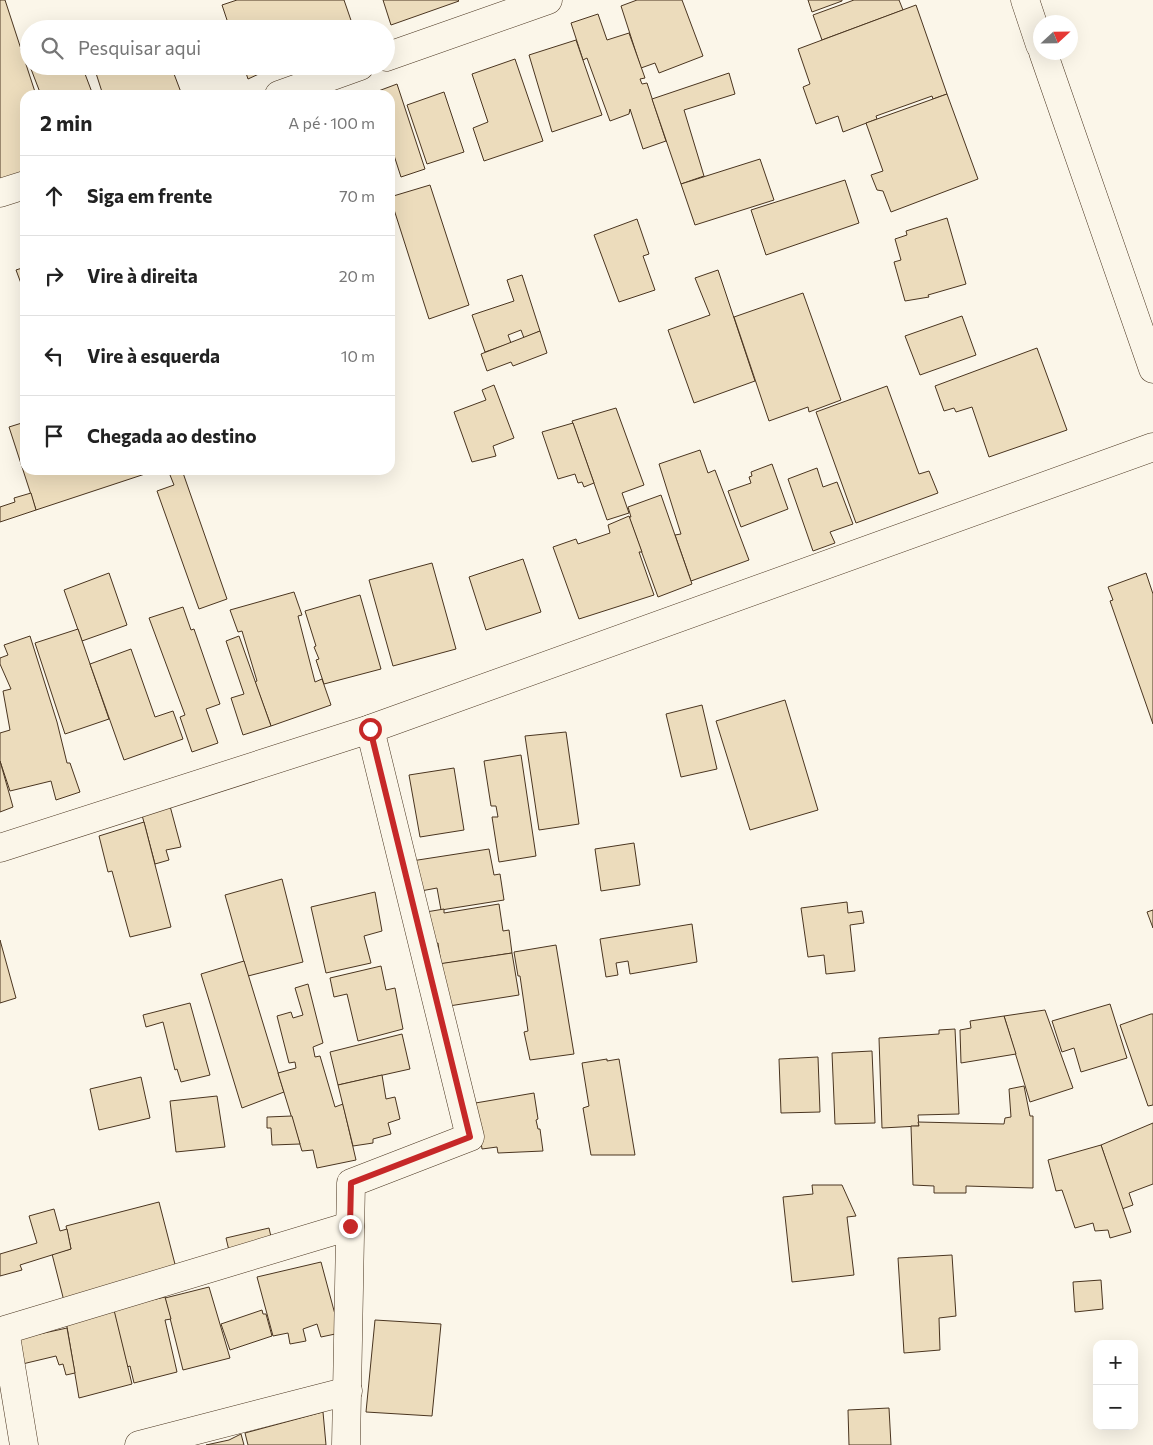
<!DOCTYPE html>
<html lang="pt">
<head>
<meta charset="utf-8">
<style>
  body { margin:0; font-family:Commissioner,sans-serif; background:#f2f2f2; color:#222 }
  .controls { position:absolute; right:15px; bottom:15px; display:grid; overflow:hidden; border-radius:10px; box-shadow:0 5px 20px #0002 }
  .controls button { width:45px; height:45px; display:grid; place-items:center; padding:0; border:0; border-bottom:1px solid #e0e0e0; background:#fff; color:#222; font:25px sans-serif }
  .compass { position:absolute; left:1033px; top:15px; width:45px; height:45px; border-radius:50%; background:#fff; box-shadow:0 5px 20px #0002; rotate:68deg }
  .stop { position:absolute; width:15px; height:15px; margin:-11px; border:4px solid #c62828; border-radius:50%; background:#fff }
  .stop.end { background:#c62828; border-color:#fff; box-shadow:0 1px 5px #0008 }
  .list { margin:0; padding:0; list-style:none }
  h2 { display:flex; justify-content:space-between; align-items:center; height:65px; margin:0; padding:0 20px; font-size:21px }
  h2 small { font-size:16px; font-weight:400; color:#767676 }
  .list li { display:grid; grid-template-columns:32px 1fr auto; gap:15px; align-items:center; box-sizing:border-box; height:80px; padding:0 20px; border-top:1px solid #e0e0e0 }
  .list b { display:block; font-size:19px; white-space:nowrap }
  .list em { font-size:16px; font-style:normal; color:#767676 }
  .icon { flex:none; width:28px; height:28px; fill:none; stroke:currentColor; stroke-width:2; stroke-linecap:round; stroke-linejoin:round }
  .map { position:relative; flex:none; width:1153px; height:1445px; overflow:hidden }
  .search { position:absolute; background:#fff; box-shadow:0 5px 20px #0002; left:20px; top:20px; width:375px; height:55px; display:flex; align-items:center; gap:12px; box-sizing:border-box; padding:0 18px; border-radius:28px; color:#767676; font-size:19px }
  .panel { position:absolute; background:#fff; box-shadow:0 5px 20px #0002; left:20px; top:90px; width:375px; height:385px; border-radius:15px }
  .map>svg:first-child { display:block }
</style>
</head>
<body>
<div class="map">
<svg width="1153" height="1445" viewBox="0 0 1153 1445">
  <rect width="100%" height="100%" fill="#fbf6e9"/>
  <!-- building -->
  <g fill="#ecdcbc" stroke="#4a3520">
    <path d="M 0,0 L 5,0 L 36,95 L 25,95 L 25,166 L 23,166 L 25,172 L 0,184 Z"/>
    <path d="M 237,0 L 344,0 L 354,29 L 230,29 L 222,5 Z"/>
    <path d="M 383,0 L 458,0 L 459,1 L 391,25 Z"/>
    <path d="M 637,0 L 682,0 L 703,56 L 659,73 L 655,63 L 641,68 L 621,6 Z"/>
    <path d="M 808,0 L 842,0 L 842,1 L 812,12 Z"/>
    <path d="M 854,0 L 899,0 L 903,10 L 822,40 L 813,15 Z"/>
    <path d="M 916,5 L 947,94 L 933,99 L 932,96 L 876,116 L 877,119 L 843,132 L 838,116 L 816,124 L 803,87 L 810,84 L 798,49 Z"/>
    <path d="M 598,14 L 607,40 L 629,33 L 645,78 L 640,79 L 642,84 L 647,83 L 666,141 L 643,149 L 630,109 L 629,114 L 610,121 L 587,58 L 583,60 L 571,23 Z"/>
    <path d="M 154,24 L 156,29 L 141,29 Z"/>
    <path d="M 576,40 L 602,115 L 552,132 L 529,55 Z"/>
    <path d="M 515,59 L 543,141 L 484,161 L 473,128 L 488,122 L 472,74 Z"/>
    <path d="M 38,66 L 82,66 L 93,95 L 41,95 L 31,69 Z"/>
    <path d="M 171,66 L 182,95 L 103,95 L 94,67 Z"/>
    <path d="M 233,66 L 264,66 L 259,68 L 261,73 L 248,79 L 244,67 L 234,71 Z"/>
    <path d="M 729,73 L 735,94 L 684,110 L 704,176 L 681,184 L 652,99 Z"/>
    <path d="M 397,84 L 425,169 L 401,177 L 390,143 L 390,95 L 374,95 L 373,93 Z"/>
    <path d="M 444,92 L 464,152 L 427,164 L 407,105 Z"/>
    <path d="M 947,94 L 978,179 L 891,212 L 883,191 L 877,190 L 871,175 L 883,171 L 866,123 Z"/>
    <path d="M 760,159 L 774,200 L 695,225 L 681,184 Z"/>
    <path d="M 845,180 L 859,223 L 766,255 L 751,210 Z"/>
    <path d="M 430,185 L 469,305 L 429,319 L 390,197 Z"/>
    <path d="M 947,218 L 966,284 L 928,295 L 929,297 L 905,301 L 894,262 L 901,260 L 895,239 L 907,235 L 906,231 Z"/>
    <path d="M 637,219 L 649,254 L 643,256 L 655,290 L 619,302 L 594,235 Z"/>
    <path d="M 25,267 L 25,294 L 16,270 Z"/>
    <path d="M 718,270 L 755,381 L 694,403 L 668,330 L 710,315 L 695,278 Z"/>
    <path d="M 522,275 L 540,331 L 524,338 L 521,330 L 508,335 L 511,343 L 485,352 L 472,315 L 514,301 L 507,280 Z"/>
    <path d="M 803,293 L 841,400 L 809,412 L 808,407 L 769,421 L 734,317 Z"/>
    <path d="M 962,316 L 976,355 L 920,375 L 905,336 Z"/>
    <path d="M 540,331 L 547,353 L 513,366 L 511,362 L 487,371 L 481,354 Z"/>
    <path d="M 1037,348 L 1067,430 L 989,457 L 972,407 L 956,412 L 954,408 L 944,411 L 935,386 Z"/>
    <path d="M 494,385 L 514,438 L 493,446 L 496,456 L 472,462 L 454,412 L 486,400 L 482,390 Z"/>
    <path d="M 887,386 L 919,474 L 929,471 L 938,493 L 856,523 L 816,412 Z"/>
    <path d="M 616,408 L 644,485 L 622,493 L 629,513 L 607,520 L 572,421 Z"/>
    <path d="M 25,422 L 25,470 L 150,470 L 151,472 L 36,510 L 9,427 Z"/>
    <path d="M 573,423 L 594,483 L 584,487 L 582,482 L 578,483 L 575,474 L 558,479 L 542,432 Z"/>
    <path d="M 700,450 L 708,473 L 715,470 L 749,560 L 691,581 L 675,535 L 681,534 L 659,464 Z"/>
    <path d="M 772,464 L 788,509 L 741,527 L 728,491 L 751,483 L 749,477 L 752,476 L 751,472 Z"/>
    <path d="M 817,468 L 823,487 L 837,482 L 853,524 L 830,532 L 835,543 L 813,551 L 788,479 Z"/>
    <path d="M 168,470 L 182,470 L 227,599 L 199,609 L 157,491 L 174,485 Z"/>
    <path d="M 31,493 L 36,510 L 0,522 L 0,507 L 15,502 L 14,498 Z"/>
    <path d="M 661,495 L 692,584 L 658,597 L 629,517 L 631,517 L 628,507 Z"/>
    <path d="M 629,516 L 642,552 L 639,552 L 654,595 L 579,619 L 553,547 L 576,539 L 578,544 L 610,533 L 608,525 Z"/>
    <path d="M 523,559 L 541,612 L 486,630 L 469,577 Z"/>
    <path d="M 432,563 L 456,649 L 393,666 L 369,580 Z"/>
    <path d="M 109,573 L 127,625 L 82,641 L 64,590 Z"/>
    <path d="M 1146,573 L 1153,594 L 1153,724 L 1110,601 L 1113,600 L 1108,587 Z"/>
    <path d="M 294,592 L 302,615 L 298,616 L 315,682 L 322,679 L 331,705 L 271,726 L 255,682 L 257,681 L 242,631 L 238,632 L 230,610 Z"/>
    <path d="M 360,595 L 381,669 L 324,684 L 316,660 L 319,659 L 314,647 L 316,646 L 305,611 Z"/>
    <path d="M 183,607 L 191,630 L 194,629 L 220,704 L 206,709 L 218,743 L 192,752 L 180,717 L 185,715 L 149,618 Z"/>
    <path d="M 78,629 L 109,719 L 65,734 L 35,643 Z"/>
    <path d="M 30,636 L 57,722 L 67,763 L 70,763 L 80,792 L 56,800 L 51,781 L 10,791 L 0,761 L 0,733 L 10,730 L 3,691 L 11,689 L 0,664 L 0,658 L 8,655 L 4,645 Z"/>
    <path d="M 239,636 L 271,726 L 243,735 L 231,698 L 244,694 L 226,641 Z"/>
    <path d="M 131,649 L 155,717 L 173,711 L 183,739 L 124,760 L 90,664 Z"/>
    <path d="M 785,700 L 818,810 L 750,830 L 716,721 Z"/>
    <path d="M 702,705 L 717,769 L 681,777 L 666,714 Z"/>
    <path d="M 566,732 L 579,824 L 539,830 L 525,736 Z"/>
    <path d="M 521,755 L 536,856 L 499,862 L 492,817 L 498,817 L 496,806 L 491,806 L 484,761 Z"/>
    <path d="M 0,761 L 13,807 L 0,812 Z"/>
    <path d="M 454,768 L 464,830 L 420,837 L 409,775 Z"/>
    <path d="M 170,806 L 181,847 L 166,850 L 169,860 L 155,864 L 142,815 Z"/>
    <path d="M 144,822 L 171,927 L 130,937 L 112,871 L 108,872 L 99,836 Z"/>
    <path d="M 634,843 L 640,885 L 601,891 L 595,849 Z"/>
    <path d="M 489,849 L 494,875 L 500,874 L 504,900 L 441,910 L 437,888 L 410,893 L 405,862 Z"/>
    <path d="M 282,879 L 303,962 L 248,976 L 225,895 Z"/>
    <path d="M 375,892 L 382,931 L 364,936 L 371,963 L 326,973 L 311,907 Z"/>
    <path d="M 847,902 L 848,913 L 862,911 L 864,923 L 850,925 L 855,971 L 826,974 L 824,955 L 808,957 L 801,908 Z"/>
    <path d="M 499,904 L 503,931 L 509,930 L 512,953 L 441,964 L 438,943 L 422,946 L 414,914 L 444,909 L 444,913 Z"/>
    <path d="M 1153,910 L 1153,928 L 1147,912 Z"/>
    <path d="M 692,924 L 697,962 L 630,974 L 628,961 L 616,963 L 618,975 L 606,977 L 600,939 Z"/>
    <path d="M 0,940 L 16,998 L 0,1003 Z"/>
    <path d="M 556,945 L 574,1054 L 530,1060 L 524,1032 L 528,1031 L 520,976 L 518,976 L 514,952 Z"/>
    <path d="M 512,953 L 519,995 L 430,1009 L 425,966 Z"/>
    <path d="M 244,961 L 284,1092 L 242,1108 L 201,974 Z"/>
    <path d="M 381,966 L 386,990 L 395,988 L 403,1029 L 358,1041 L 347,994 L 334,997 L 330,978 Z"/>
    <path d="M 308,984 L 323,1043 L 313,1047 L 315,1057 L 320,1056 L 335,1107 L 343,1104 L 356,1160 L 317,1168 L 313,1150 L 302,1151 L 278,1073 L 296,1068 L 295,1062 L 289,1063 L 277,1016 L 291,1012 L 293,1018 L 303,1015 L 295,988 Z"/>
    <path d="M 190,1003 L 210,1075 L 181,1082 L 177,1069 L 175,1070 L 163,1022 L 146,1027 L 143,1015 Z"/>
    <path d="M 1110,1004 L 1127,1058 L 1081,1072 L 1074,1048 L 1062,1052 L 1052,1021 Z"/>
    <path d="M 1045,1010 L 1073,1088 L 1030,1102 L 1004,1016 Z"/>
    <path d="M 1151,1014 L 1153,1014 L 1153,1105 L 1148,1106 L 1120,1025 Z"/>
    <path d="M 1004,1016 L 1016,1054 L 961,1063 L 960,1030 L 971,1028 L 970,1021 Z"/>
    <path d="M 955,1029 L 959,1114 L 918,1115 L 919,1126 L 882,1128 L 879,1038 L 939,1034 L 939,1030 Z"/>
    <path d="M 402,1034 L 410,1069 L 338,1085 L 330,1052 Z"/>
    <path d="M 872,1051 L 875,1123 L 835,1124 L 832,1053 Z"/>
    <path d="M 818,1057 L 820,1112 L 781,1113 L 779,1059 Z"/>
    <path d="M 607,1059 L 607,1061 L 619,1059 L 635,1155 L 591,1155 L 583,1108 L 589,1106 L 582,1063 Z"/>
    <path d="M 382,1075 L 386,1099 L 395,1097 L 400,1119 L 388,1123 L 391,1134 L 373,1139 L 373,1143 L 353,1146 L 338,1085 Z"/>
    <path d="M 141,1077 L 150,1118 L 99,1130 L 90,1089 Z"/>
    <path d="M 1024,1086 L 1030,1116 L 1033,1116 L 1033,1188 L 966,1186 L 966,1193 L 934,1193 L 934,1186 L 913,1185 L 911,1126 L 919,1126 L 918,1122 L 1004,1124 L 1005,1118 L 1011,1117 L 1009,1089 Z"/>
    <path d="M 534,1093 L 538,1119 L 536,1120 L 538,1129 L 540,1129 L 543,1151 L 498,1153 L 497,1147 L 482,1149 L 479,1128 L 458,1106 Z"/>
    <path d="M 217,1096 L 225,1147 L 176,1152 L 170,1101 Z"/>
    <path d="M 292,1116 L 300,1144 L 272,1145 L 271,1128 L 267,1128 L 267,1117 Z"/>
    <path d="M 1153,1123 L 1153,1184 L 1129,1193 L 1133,1205 L 1122,1209 L 1101,1145 Z"/>
    <path d="M 1101,1145 L 1131,1232 L 1110,1238 L 1108,1230 L 1095,1231 L 1093,1223 L 1075,1228 L 1062,1190 L 1056,1191 L 1048,1160 Z"/>
    <path d="M 812,1185 L 842,1185 L 856,1216 L 847,1217 L 854,1275 L 792,1282 L 783,1197 L 813,1194 Z"/>
    <path d="M 159,1202 L 177,1272 L 64,1301 L 52,1254 L 71,1249 L 66,1226 Z"/>
    <path d="M 54,1209 L 60,1231 L 67,1229 L 71,1249 L 20,1265 L 22,1270 L 0,1276 L 0,1254 L 37,1243 L 29,1216 Z"/>
    <path d="M 269,1228 L 274,1250 L 231,1259 L 226,1238 Z"/>
    <path d="M 952,1255 L 956,1316 L 939,1318 L 940,1350 L 904,1353 L 898,1258 Z"/>
    <path d="M 321,1262 L 340,1333 L 321,1337 L 317,1324 L 303,1329 L 306,1341 L 290,1344 L 288,1333 L 273,1336 L 257,1277 Z"/>
    <path d="M 1101,1280 L 1103,1309 L 1075,1312 L 1073,1282 Z"/>
    <path d="M 209,1287 L 230,1358 L 183,1370 L 165,1298 Z"/>
    <path d="M 165,1297 L 171,1319 L 165,1320 L 177,1372 L 134,1383 L 130,1366 L 127,1367 L 113,1309 Z"/>
    <path d="M 114,1310 L 132,1384 L 79,1398 L 66,1321 Z"/>
    <path d="M 262,1310 L 263,1314 L 266,1314 L 272,1336 L 230,1350 L 221,1324 Z"/>
    <path d="M 375,1320 L 441,1324 L 432,1416 L 366,1412 Z"/>
    <path d="M 67,1328 L 75,1373 L 66,1375 L 63,1364 L 59,1365 L 56,1356 L 14,1366 L 12,1340 Z"/>
    <path d="M 889,1408 L 891,1445 L 849,1445 L 848,1410 Z"/>
    <path d="M 323,1412 L 326,1445 L 248,1445 L 245,1433 Z"/>
    <path d="M 241,1434 L 244,1445 L 206,1445 L 229,1440 Z"/>
  </g>
  <g fill="none" stroke-linecap="round" stroke-linejoin="round">
    <!-- minor casing -->
    <g stroke="#4a3520" stroke-width="29">
      <g id="minor">
        <path d="M 1025,0 L 1040,45"/>
        <path d="M 1043,52 L 1153,369"/>
        <path d="M 386,57 L 548,0"/>
        <path d="M 279,95 L 360,66"/>
        <path d="M 0,193 L 25,185"/>
        <path d="M 0,848 L 370,729 L 1153,447"/>
        <path d="M 24,1445 L 5,1330 L 350,1226"/>
        <path d="M 139,1445 L 348,1391"/>
        <path d="M 346,1445 L 351,1183 L 470,1137 L 370,729"/>
      </g>
    </g>
    <!-- minor -->
    <use href="#minor" stroke="#fbf6e9" stroke-width="28"/>
  </g>
  <g fill="none" stroke-linecap="round" stroke-linejoin="round">
    <!-- route -->
    <path stroke="#c62828" stroke-width="6" d="M 350,1226 L 351,1183 L 470,1137 L 370,729"/>
  </g>
</svg>
<div class="controls">
<button>+</button>
<button>−</button>
</div>
<svg class="compass" viewBox="-18 -18 36 36"><path d="M0-13l5 13h-10z" fill="#e53935"/><path d="M0 13l5-13h-10z" fill="#767676"/></svg>
<div class="stop" style="left:370px;top:729px"></div>
<div class="stop end" style="left:350px;top:1226px"></div>
<div class="search"><svg class="icon" aria-label="search" viewBox="0 0 24 24"><circle cx="10" cy="10" r="6"/><path d="M15 15l6 6"/></svg>Pesquisar aqui</div>
<section class="panel">
<h2>2 min<small>A pé · 100 m</small></h2>
<ul class="list">
<li><svg class="icon" aria-label="ahead" viewBox="0 0 24 24"><path d="M12 20V5M6 11l6-6 6 6"/></svg><div><b>Siga em frente</b></div><em>70 m</em></li>
<li><svg class="icon" aria-label="right" viewBox="0 0 24 24"><path d="M7 20v-9h11M14 6l5 5-5 5"/></svg><div><b>Vire à direita</b></div><em>20 m</em></li>
<li><svg class="icon" aria-label="left" viewBox="0 0 24 24"><path d="M17 20v-9H6M10 6l-5 5 5 5"/></svg><div><b>Vire à esquerda</b></div><em>10 m</em></li>
<li><svg class="icon" aria-label="arrive" viewBox="0 0 24 24"><path d="M6 21V4h12l-3 4 3 4H6"/></svg><div><b>Chegada ao destino</b></div></li>
</ul>
</section>
</div>
</body>
</html>
